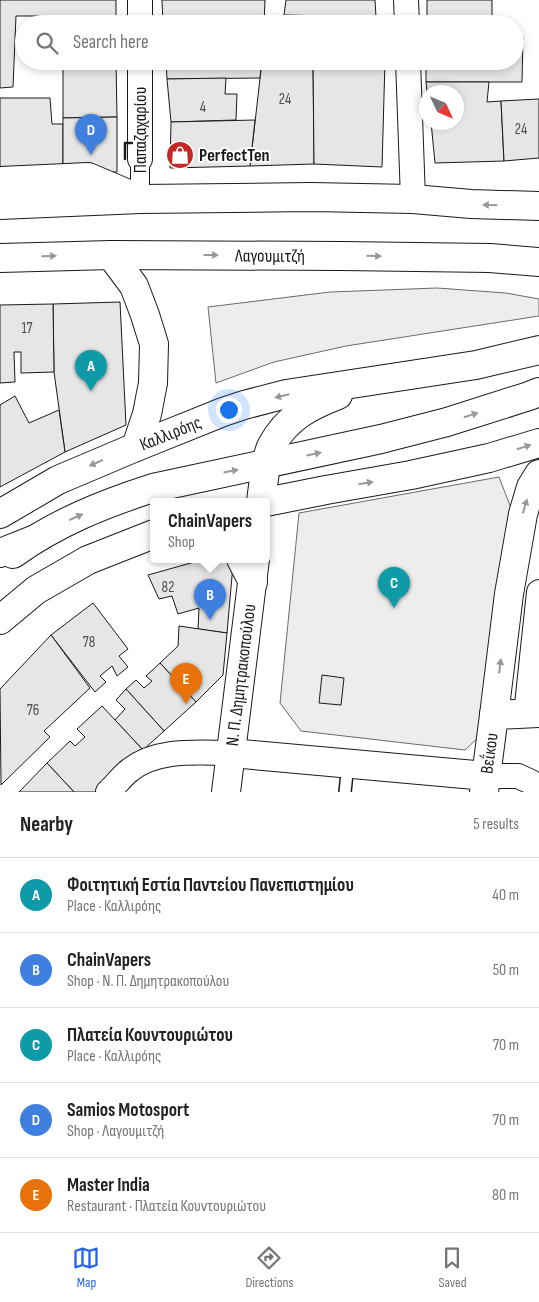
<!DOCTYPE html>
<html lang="en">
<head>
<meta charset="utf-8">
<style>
  body { margin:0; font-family:"Sofia Sans Condensed",sans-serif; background:#f6f6f6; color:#222 }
  .compass { position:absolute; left:419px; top:85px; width:45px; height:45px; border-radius:50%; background:#fff; box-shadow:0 2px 8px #0003; rotate:134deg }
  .you { position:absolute; left:228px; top:409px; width:18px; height:18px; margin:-12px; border:4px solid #fff; border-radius:50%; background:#1a73e8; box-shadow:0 0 0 8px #1a73e833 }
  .badge { display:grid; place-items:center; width:32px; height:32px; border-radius:50%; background:#2563eb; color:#fff; font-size:16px; font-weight:700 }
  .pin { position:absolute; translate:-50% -41px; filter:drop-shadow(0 1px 2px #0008) }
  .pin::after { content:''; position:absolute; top:26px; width:18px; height:15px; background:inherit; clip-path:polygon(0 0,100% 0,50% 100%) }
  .popup { position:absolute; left:150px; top:498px; width:120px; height:65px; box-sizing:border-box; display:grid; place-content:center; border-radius:5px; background:#fff; filter:drop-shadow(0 1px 4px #0005); font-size:16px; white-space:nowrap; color:#767676 }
  .popup b { font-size:19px; color:#222 }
  .popup::after { content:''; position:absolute; left:50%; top:100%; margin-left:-10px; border:10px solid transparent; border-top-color:#fff }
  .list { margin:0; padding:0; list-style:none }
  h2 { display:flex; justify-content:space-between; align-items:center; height:65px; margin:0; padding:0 20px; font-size:21px }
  h2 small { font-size:16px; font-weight:400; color:#767676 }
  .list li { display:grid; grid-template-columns:32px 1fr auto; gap:15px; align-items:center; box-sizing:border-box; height:75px; padding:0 20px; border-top:1px solid #e0e0e0 }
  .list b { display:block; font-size:19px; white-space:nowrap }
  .list p { margin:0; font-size:16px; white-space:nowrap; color:#767676 }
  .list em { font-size:16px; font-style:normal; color:#767676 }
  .icon { flex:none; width:28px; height:28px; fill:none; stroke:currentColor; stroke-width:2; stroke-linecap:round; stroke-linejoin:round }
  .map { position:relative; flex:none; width:539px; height:792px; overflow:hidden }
  .search { position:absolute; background:#fff; box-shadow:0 2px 8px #0003; left:15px; right:15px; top:15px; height:55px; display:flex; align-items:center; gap:12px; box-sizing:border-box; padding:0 18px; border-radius:28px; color:#767676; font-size:19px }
  .sheet { height:440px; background:#fff }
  nav { display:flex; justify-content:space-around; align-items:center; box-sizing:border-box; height:70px; border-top:1px solid #e0e0e0; background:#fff; font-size:14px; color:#767676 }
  nav a { display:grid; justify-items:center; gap:2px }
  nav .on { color:#2563eb }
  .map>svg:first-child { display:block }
</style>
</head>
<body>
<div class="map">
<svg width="539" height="792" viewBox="0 0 539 792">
  <rect width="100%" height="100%" fill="#fff"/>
  <!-- built -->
  <g fill="#ededed" stroke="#6a6a6a">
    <path d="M 437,288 L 506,293 L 539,299 L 539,316 L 346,346 L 274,362 L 216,383 L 208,307 L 330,292 Z"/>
    <path d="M 499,477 L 511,508 L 484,732 L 465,750 L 301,731 L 280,703 L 299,513 Z"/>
  </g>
  <!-- building -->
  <g fill="#e6e6e6" stroke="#1a1a1a">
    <path d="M 0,0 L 116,0 L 116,24 L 63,24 L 63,16 L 16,16 L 13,87 L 0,88 Z"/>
    <path d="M 162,0 L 265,0 L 264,24 L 163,24 Z"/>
    <path d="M 286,0 L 375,0 L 376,17 L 284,15 Z"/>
    <rect x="427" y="0" width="65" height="24"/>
    <path d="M 515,36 L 523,37 L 522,82 L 426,82 L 426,61 L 515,61 Z"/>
    <path d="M 63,61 L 116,61 L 117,117 L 63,118 Z"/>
    <path d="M 166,61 L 262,61 L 260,78 L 167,79 Z"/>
    <path d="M 262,61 L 313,61 L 314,164 L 250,166 Z"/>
    <path d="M 349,61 L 385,61 L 382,167 L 314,164 L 313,62 L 350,63 Z"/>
    <path d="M 226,78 L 225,94 L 237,94 L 236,120 L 171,122 L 167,79 Z"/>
    <path d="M 426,82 L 489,82 L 487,102 L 501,101 L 504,161 L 435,163 L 431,122 L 456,122 L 456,92 L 427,92 Z"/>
    <path d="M 0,98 L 50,98 L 52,124 L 63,124 L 63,172 L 0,170 Z"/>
    <path d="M 539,99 L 539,158 L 504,161 L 501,101 Z"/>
    <path d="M 117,117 L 117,172 L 63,172 L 63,118 Z"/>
    <path d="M 255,120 L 250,166 L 170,168 L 171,122 Z"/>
    <path d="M 120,302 L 126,425 L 65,452 L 54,372 L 53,304 Z"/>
    <path d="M 53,304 L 54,372 L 21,373 L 21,352 L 14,352 L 15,382 L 0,383 L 0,305 Z"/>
    <path d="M 15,396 L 29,423 L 59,410 L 65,452 L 0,487 L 0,405 Z"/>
    <path d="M 205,559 L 228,559 L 233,565 L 227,633 L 198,629 L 199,608 L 178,614 L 172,596 L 159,599 L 148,575 Z"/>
    <path d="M 93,603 L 128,649 L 119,656 L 128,667 L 117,676 L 112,666 L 100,676 L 106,682 L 95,692 L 51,635 Z"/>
    <path d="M 179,626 L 227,633 L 223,675 L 196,702 L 160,663 L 178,646 Z"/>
    <path d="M 51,635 L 90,688 L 44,731 L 50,737 L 1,785 L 0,689 Z"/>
    <path d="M 160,663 L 196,702 L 164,731 L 126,689 L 136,680 L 144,688 L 152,681 L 146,676 Z"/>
    <path d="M 322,675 L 344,678 L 341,705 L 319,703 Z"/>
    <path d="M 126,689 L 164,731 L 143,750 L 115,720 L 125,709 L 116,700 Z"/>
    <path d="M 102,706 L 143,750 L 97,792 L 74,792 L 47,763 L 70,741 L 75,746 L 85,737 L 77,729 Z"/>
    <path d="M 47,763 L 74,792 L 19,792 Z"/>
  </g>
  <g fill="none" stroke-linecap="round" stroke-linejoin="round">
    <!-- service casing -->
    <g stroke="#1a1a1a" stroke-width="14">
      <path id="service" d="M 345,792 L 348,764"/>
    </g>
    <!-- pedestrian casing -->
    <g stroke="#1a1a1a" stroke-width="20">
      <path id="pedestrian" d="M 140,199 L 140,159"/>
    </g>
    <!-- minor casing -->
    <g stroke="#1a1a1a" stroke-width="26">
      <g id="minor">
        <path d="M 140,0 L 140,24"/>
        <path d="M 406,0 L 407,24"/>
        <path d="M 140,61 L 140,159"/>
        <path d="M 408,61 L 413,199"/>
        <path d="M 526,714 L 539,592"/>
        <path d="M 486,776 L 518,776 L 531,782 L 539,789"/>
        <path d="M 108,792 C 116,785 122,776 130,770 C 158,748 198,753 231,753"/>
      </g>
    </g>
    <!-- tertiary casing -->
    <g stroke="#1a1a1a" stroke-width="30">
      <g id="tertiary">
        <path d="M 0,181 L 88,177 L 140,199"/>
        <path d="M 261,501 L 266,464"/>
        <path d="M 231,753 L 486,776"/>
        <path id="s1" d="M 226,792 L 255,559"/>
        <path id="s2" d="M 484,792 L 494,715 L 539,713"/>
      </g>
    </g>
    <!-- primary casing -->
    <g stroke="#1a1a1a" stroke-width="30">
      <g id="primary">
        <path d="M 0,205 L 140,199 L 311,197 L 413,199 L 471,204 L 539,206"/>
        <path d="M 111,255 L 134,286 L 145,315 L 154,344 L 153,383 L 147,414 L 136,447"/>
        <path id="s3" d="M 0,258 L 111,255 L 342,256 L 490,258 L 539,262"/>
        <path d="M 266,464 C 268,457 269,450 272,445 C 287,417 310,406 338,395"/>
        <path d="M 266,502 L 326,490 L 411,475 L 489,458 L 539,443"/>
        <path id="s4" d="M 0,514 L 58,480 L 136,447 L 223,412 L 244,405 L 286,394 L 476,365 L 539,350"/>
        <path d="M 13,554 C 56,523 103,504 153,488 L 381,439 L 447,422 L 529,396 L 539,392"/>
        <path d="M 241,559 L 253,582"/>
        <path d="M 0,620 L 36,590 L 88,560 L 154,534"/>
        <path d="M 494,715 L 509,594 L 523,514 L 531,487 L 539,474"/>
      </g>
    </g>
    <!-- trunk casing -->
    <g stroke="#1a1a1a" stroke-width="30">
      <path id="trunk" d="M 0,553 L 33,540"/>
    </g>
    <!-- service -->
    <use href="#service" stroke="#fff" stroke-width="11"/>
    <!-- pedestrian -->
    <use href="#pedestrian" stroke="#fff" stroke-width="18"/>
    <!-- minor -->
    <use href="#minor" stroke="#fff" stroke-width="24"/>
    <!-- tertiary -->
    <use href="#tertiary" stroke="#fff" stroke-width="28"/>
    <!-- primary -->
    <use href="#primary" stroke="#fff" stroke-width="28"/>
    <!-- trunk -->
    <use href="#trunk" stroke="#fff" stroke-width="28"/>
    <!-- wall -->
    <path stroke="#1a1a1a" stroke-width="2.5" d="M 125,159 L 125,143 L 132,143"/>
  </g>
  <!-- one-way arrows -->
  <defs><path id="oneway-solid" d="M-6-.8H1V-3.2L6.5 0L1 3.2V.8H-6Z" transform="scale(1.25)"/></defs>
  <g fill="#989898">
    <use href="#oneway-solid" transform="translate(490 205) rotate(-179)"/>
    <use href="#oneway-solid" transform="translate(211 255)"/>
    <use href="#oneway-solid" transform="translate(49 256) rotate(-1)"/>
    <use href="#oneway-solid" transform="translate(374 256) rotate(1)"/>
    <use href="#oneway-solid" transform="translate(282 396) rotate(167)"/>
    <use href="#oneway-solid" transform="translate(471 415) rotate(-17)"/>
    <use href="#oneway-solid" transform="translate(524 447) rotate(-18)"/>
    <use href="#oneway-solid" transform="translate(314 454) rotate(-12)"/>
    <use href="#oneway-solid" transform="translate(96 463) rotate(156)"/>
    <use href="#oneway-solid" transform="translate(231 471) rotate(-11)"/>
    <use href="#oneway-solid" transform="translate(366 483) rotate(-9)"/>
    <use href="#oneway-solid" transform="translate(525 506) rotate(-74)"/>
    <use href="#oneway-solid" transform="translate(76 517) rotate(-24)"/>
    <use href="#oneway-solid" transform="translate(500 666) rotate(-83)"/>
  </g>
  <!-- icons -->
  <defs>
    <g id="shop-disc" transform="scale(1.4375)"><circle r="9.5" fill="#c62828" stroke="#fff"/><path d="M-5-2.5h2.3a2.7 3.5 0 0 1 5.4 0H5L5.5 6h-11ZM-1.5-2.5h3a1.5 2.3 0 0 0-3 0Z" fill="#fff"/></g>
  </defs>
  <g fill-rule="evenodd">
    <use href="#shop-disc" x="180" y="155"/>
  </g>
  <g text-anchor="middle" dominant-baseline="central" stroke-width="4" stroke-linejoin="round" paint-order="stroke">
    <!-- number labels -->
    <g font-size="15" fill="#4d4d4d">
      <text x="285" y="99">24</text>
      <text x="203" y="107">4</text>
      <text x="521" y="129">24</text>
      <text x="27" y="328">17</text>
      <text x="168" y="587">82</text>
      <text x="89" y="642">78</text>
      <text x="33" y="710">76</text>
    </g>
    <!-- street labels -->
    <g font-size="18" fill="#1a1a1a" stroke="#fff">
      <text transform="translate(140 130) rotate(-90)">Παπαζαχαρίου</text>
      <text stroke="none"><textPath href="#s3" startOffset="270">Λαγουμιτζή</textPath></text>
      <text stroke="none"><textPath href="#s4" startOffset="189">Καλλιρόης</textPath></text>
      <text stroke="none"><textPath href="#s1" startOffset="118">Ν. Π. Δημητρακοπούλου</textPath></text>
      <text stroke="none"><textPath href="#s2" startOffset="39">Βεΐκου</textPath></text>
    </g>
    <!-- poi labels -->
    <g font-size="18" font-weight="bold" fill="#1a1a1a" stroke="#fff" text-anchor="start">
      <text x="199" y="155">PerfectTen</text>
    </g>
  </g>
</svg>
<svg class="compass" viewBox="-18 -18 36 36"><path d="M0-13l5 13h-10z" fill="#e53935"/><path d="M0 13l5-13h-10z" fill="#767676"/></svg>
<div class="you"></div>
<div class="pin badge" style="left:91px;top:391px;background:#0f9aa8">A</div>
<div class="pin badge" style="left:210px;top:620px;background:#3f7fe0">B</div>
<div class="popup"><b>ChainVapers</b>Shop</div>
<div class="pin badge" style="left:394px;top:608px;background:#0f9aa8">C</div>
<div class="pin badge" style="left:91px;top:155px;background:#3f7fe0">D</div>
<div class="pin badge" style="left:186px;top:704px;background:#e8710a">E</div>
<div class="search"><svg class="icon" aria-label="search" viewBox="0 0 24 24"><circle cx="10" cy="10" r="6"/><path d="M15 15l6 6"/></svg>Search here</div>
</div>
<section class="sheet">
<h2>Nearby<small>5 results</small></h2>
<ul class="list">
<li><span class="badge" style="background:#0f9aa8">A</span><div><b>Φοιτητική Εστία Παντείου Πανεπιστημίου</b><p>Place · Καλλιρόης</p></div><em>40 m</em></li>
<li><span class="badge" style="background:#3f7fe0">B</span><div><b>ChainVapers</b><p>Shop · Ν. Π. Δημητρακοπούλου</p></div><em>50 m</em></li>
<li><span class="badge" style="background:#0f9aa8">C</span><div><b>Πλατεία Κουντουριώτου</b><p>Place · Καλλιρόης</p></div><em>70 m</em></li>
<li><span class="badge" style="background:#3f7fe0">D</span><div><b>Samios Motosport</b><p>Shop · Λαγουμιτζή</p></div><em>70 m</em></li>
<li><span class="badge" style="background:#e8710a">E</span><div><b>Master India</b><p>Restaurant · Πλατεία Κουντουριώτου</p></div><em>80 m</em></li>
</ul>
</section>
<nav>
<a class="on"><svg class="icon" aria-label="map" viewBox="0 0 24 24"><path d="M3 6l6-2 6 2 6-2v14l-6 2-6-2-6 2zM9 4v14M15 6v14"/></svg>Map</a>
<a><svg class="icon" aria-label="directions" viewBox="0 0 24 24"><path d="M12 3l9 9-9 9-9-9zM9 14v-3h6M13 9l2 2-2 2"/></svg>Directions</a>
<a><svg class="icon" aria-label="saved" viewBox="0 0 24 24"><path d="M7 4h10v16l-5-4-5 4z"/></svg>Saved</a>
</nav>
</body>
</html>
